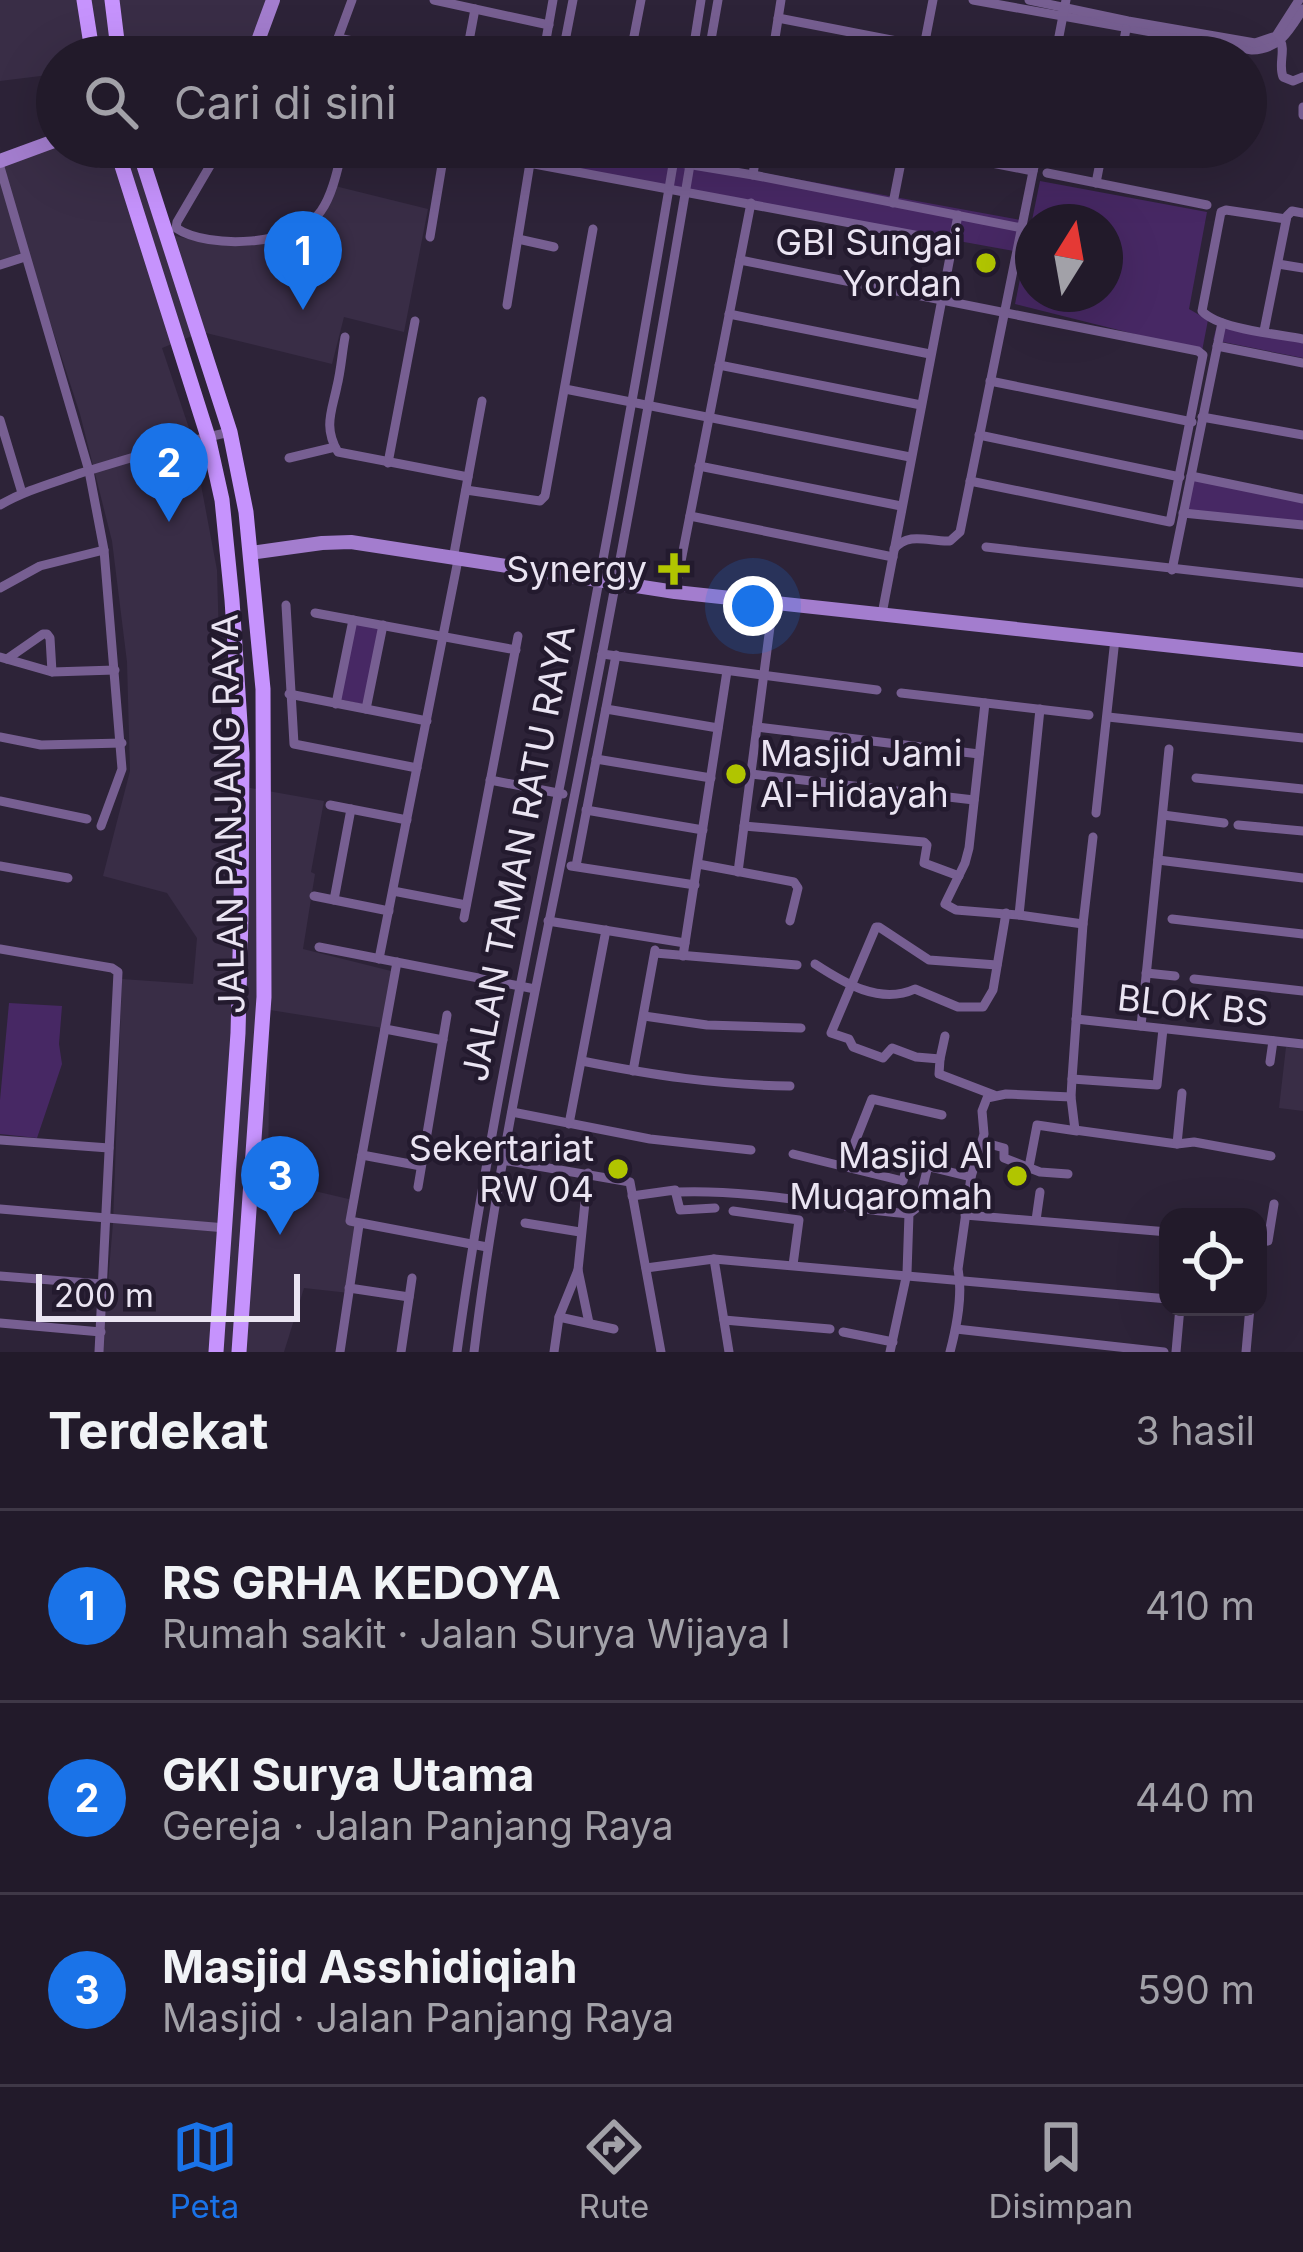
<!DOCTYPE html>
<html lang="id">
<head>
<meta charset="utf-8">
<style>
  body { margin:0; font-family:Inter,sans-serif; background:#2a2332; color:#f1f3f6 }
  .controls { position:absolute; right:36px; bottom:36px; display:grid; overflow:hidden; border-radius:24px; box-shadow:0 12px 48px #0002 }
  .controls button { width:108px; height:108px; display:grid; place-items:center; padding:0; border:0; border-bottom:3px solid #3f3847; background:#221a2a; color:#f1f3f6; font:60px sans-serif }
  .compass { position:absolute; left:1015px; top:204px; width:108px; height:108px; border-radius:50%; background:#221a2a; box-shadow:0 12px 48px #0002; rotate:11deg }
  .scale { position:absolute; left:36px; bottom:30px; width:264px; box-sizing:border-box; padding-left:12px; border:6px solid #eae4f2; border-top:0; font-size:33px; line-height:42px; white-space:nowrap; color:#eae4f2; -webkit-text-stroke:9px #231a2e; paint-order:stroke }
  .you { position:absolute; left:753px; top:606px; width:42px; height:42px; margin:-30px; border:9px solid #fff; border-radius:50%; background:#1a73e8; box-shadow:0 0 0 18px #1a73e833 }
  .badge { display:grid; place-items:center; width:78px; height:78px; border-radius:50%; background:#1a73e8; color:#fff; font-size:39px; font-weight:700 }
  .pin { position:absolute; translate:-50% -99px; filter:drop-shadow(0 3px 6px #0008) }
  .pin::after { content:''; position:absolute; top:63px; width:42px; height:36px; background:inherit; clip-path:polygon(0 0,100% 0,50% 100%) }
  .list { margin:0; padding:0; list-style:none }
  h2 { display:flex; justify-content:space-between; align-items:center; height:156px; margin:0; padding:0 48px; font-size:51px }
  h2 small { font-size:39px; font-weight:400; color:#a2a1a8 }
  .list li { display:grid; grid-template-columns:78px 1fr auto; gap:36px; align-items:center; box-sizing:border-box; height:192px; padding:0 48px; border-top:3px solid #3f3847 }
  .list b { display:block; font-size:45px; white-space:nowrap }
  .list p { margin:0; font-size:39px; white-space:nowrap; color:#a2a1a8 }
  .list em { font-size:39px; font-style:normal; color:#a2a1a8 }
  .icon { flex:none; width:66px; height:66px; fill:none; stroke:currentColor; stroke-width:2; stroke-linecap:round; stroke-linejoin:round }
  .map { position:relative; flex:none; width:1303px; height:1352px; overflow:hidden }
  .search { position:absolute; background:#221a2a; box-shadow:0 12px 48px #0002; left:36px; right:36px; top:36px; height:132px; display:flex; align-items:center; gap:30px; box-sizing:border-box; padding:0 42px; border-radius:66px; color:#a2a1a8; font-size:45px }
  .sheet { height:732px; background:#221a2a }
  nav { display:flex; justify-content:space-around; align-items:center; box-sizing:border-box; height:168px; border-top:3px solid #3f3847; background:#221a2a; font-size:33px; color:#a2a1a8 }
  nav a { display:grid; justify-items:center; gap:6px }
  nav .on { color:#1a73e8 }
  .map>svg:first-child { display:block }
</style>
</head>
<body>
<div class="map">
<svg width="1303" height="1352" viewBox="0 0 1303 1352">
  <rect width="100%" height="100%" fill="#2d2338"/>
  <!-- built -->
  <g fill="#392d46">
    <path d="M 0,0 L 279,0 L 257,57 L 57,57 L 57,74 L 0,81 Z"/>
    <path d="M 57,147 L 163,147 L 138,165 L 171,235 L 212,244 L 242,244 L 319,218 L 335,186 L 428,209 L 404,332 L 344,317 L 332,364 L 202,332 L 162,348 L 192,437 L 217,570 L 223,783 L 324,801 L 311,872 L 315,874 L 303,949 L 395,972 L 383,1028 L 270,1010 L 268,1180 L 357,1201 L 349,1293 L 304,1288 L 284,1352 L 102,1352 L 113,1223 L 122,979 L 193,984 L 197,938 L 167,893 L 103,876 L 130,771 L 127,662 L 112,541 L 80,414 L 28,254 L 0,263 L 0,159 Z"/>
    <path d="M 1286,1047 L 1303,1049 L 1303,1111 L 1279,1108 Z"/>
  </g>
  <!-- green -->
  <g fill="#472864" fill-rule="evenodd">
    <path d="M 457,147 L 621,147 L 1026,221 L 1020,252 L 748,203 Z"/>
    <path d="M 1040,181 L 1207,212 L 1189,309 L 1208,320 L 1202,351 L 1015,304 ZM 1033,222 L 1105,222 L 1105,294 L 1033,294 Z"/>
    <path d="M 1218,322 L 1303,340 L 1303,358 L 1213,340 Z"/>
    <path d="M 1194,478 L 1303,499 L 1303,524 L 1187,511 Z"/>
    <path d="M 355,624 L 382,629 L 366,705 L 339,699 Z"/>
    <path d="M 9,1003 L 62,1006 L 59,1044 L 62,1064 L 37,1138 L 0,1134 L 0,1100 Z"/>
  </g>
  <g fill="none" stroke-linecap="round" stroke-linejoin="round">
    <!-- street -->
    <g stroke="#775f92" stroke-width="9">
      <path d="M 434,0 L 549,25"/>
      <path d="M 973,0 L 1252,50 C 1280,49 1289,31 1303,9"/>
      <path d="M 1029,0 L 1128,21 L 1255,43 L 1276,36 L 1299,0"/>
      <path d="M 778,18 L 979,57"/>
      <path d="M 338,38 L 431,57"/>
      <path d="M 1280,40 C 1286,50 1278,64 1283,77 L 1293,81 L 1303,77"/>
      <path d="M 331,57 L 352,0"/>
      <path d="M 466,57 L 475,9"/>
      <path d="M 543,57 L 553,0"/>
      <path d="M 562,57 L 573,0"/>
      <path d="M 630,57 L 641,0"/>
      <path d="M 692,57 L 701,0"/>
      <path d="M 708,57 L 718,0"/>
      <path d="M 772,57 L 781,0"/>
      <path d="M 922,57 L 933,0"/>
      <path d="M 1055,57 L 1066,0"/>
      <path d="M 1121,57 L 1126,29"/>
      <path d="M 1303,107 L 1303,115"/>
      <path d="M 221,147 L 177,222 L 176,228 C 208,250 298,246 321,211 C 333,194 338,167 343,147"/>
      <path d="M 443,147 L 952,242"/>
      <path d="M 584,147 L 753,175 L 1022,228"/>
      <path d="M 910,147 L 1033,171"/>
      <path d="M 1196,147 L 1230,154"/>
      <path d="M 99,163 L 103,158 L 118,152"/>
      <path d="M 543,165 L 546,147"/>
      <path d="M 0,167 L 89,471 L 104,550 L 122,769 L 101,826"/>
      <path d="M 1047,173 L 1207,205"/>
      <path d="M 753,175 L 757,147"/>
      <path d="M 1096,183 L 1103,147"/>
      <path d="M 893,203 L 904,147"/>
      <path d="M 1286,219 L 1226,210 L 1221,212 L 1202,311 C 1218,329 1277,334 1303,339"/>
      <path d="M 430,237 L 445,147"/>
      <path d="M 518,239 L 554,247"/>
      <path d="M 740,260 L 1198,351 L 1203,355 L 1170,522 L 970,481"/>
      <path d="M 1278,264 L 1303,268"/>
      <path d="M 0,265 L 25,257"/>
      <path d="M 507,305 L 530,163"/>
      <path d="M 729,314 L 930,354"/>
      <path d="M 1264,331 L 1287,216 L 1292,211 L 1303,213"/>
      <path d="M 345,337 C 342,353 341,370 337,386 C 332,411 323,427 338,452 L 468,477"/>
      <path d="M 1217,346 L 1303,363"/>
      <path d="M 719,365 L 921,405"/>
      <path d="M 990,381 L 1192,422"/>
      <path d="M 565,389 L 910,457"/>
      <path d="M 1202,417 L 1303,435"/>
      <path d="M 0,420 L 22,493"/>
      <path d="M 979,435 L 1180,477"/>
      <path d="M 289,458 L 335,447"/>
      <path d="M 388,463 L 415,321"/>
      <path d="M 699,466 L 901,506"/>
      <path d="M 1191,476 L 1303,499"/>
      <path d="M 466,490 L 540,501 L 545,496 L 593,229"/>
      <path d="M 0,505 C 26,490 53,483 81,473 C 130,458 179,443 230,432"/>
      <path d="M 1183,513 L 1303,525"/>
      <path d="M 690,516 L 893,557"/>
      <path d="M 986,547 L 1303,583"/>
      <path d="M 894,549 C 909,531 929,542 950,541 L 960,532 L 1038,147"/>
      <path d="M 453,559 L 482,401"/>
      <path d="M 1172,570 L 1222,323"/>
      <path d="M 0,588 L 40,566 L 104,550"/>
      <path d="M 675,592 L 751,203"/>
      <path d="M 286,605 L 294,744 L 417,768"/>
      <path d="M 315,613 L 516,650"/>
      <path d="M 882,614 L 958,215"/>
      <path d="M 602,654 L 877,690"/>
      <path d="M 0,657 L 52,672 L 115,670"/>
      <path d="M 7,659 L 43,634 L 47,634 L 50,638 L 52,672"/>
      <path d="M 901,693 L 1089,715"/>
      <path d="M 289,694 L 427,721"/>
      <path d="M 985,703 L 969,848 L 965,863 L 945,904 L 956,910 L 1019,915 L 1083,924"/>
      <path d="M 336,704 L 353,620"/>
      <path d="M 366,709 L 383,625"/>
      <path d="M 606,709 L 718,728"/>
      <path d="M 1108,717 L 1303,738"/>
      <path d="M 757,727 L 979,754"/>
      <path d="M 0,737 L 41,745 L 122,743"/>
      <path d="M 596,759 L 711,778"/>
      <path d="M 751,774 L 974,800"/>
      <path d="M 1196,778 L 1303,789"/>
      <path d="M 490,780 L 563,794"/>
      <path d="M 0,801 L 87,819"/>
      <path d="M 330,805 L 407,820"/>
      <path d="M 586,810 L 703,830"/>
      <path d="M 1096,813 L 1115,639"/>
      <path d="M 1163,815 L 1224,823"/>
      <path d="M 1238,825 L 1303,831"/>
      <path d="M 744,826 L 924,842 L 927,845 L 924,863 L 959,876"/>
      <path d="M 1093,837 L 1083,924 L 1072,1079 L 1071,1097 L 1075,1130 L 1177,1144 L 1194,1142 L 1271,1156"/>
      <path d="M 1158,860 L 1303,878"/>
      <path d="M 698,864 L 794,882 L 798,888 L 790,921"/>
      <path d="M 0,866 L 68,878"/>
      <path d="M 571,866 L 695,885"/>
      <path d="M 576,866 L 616,655"/>
      <path d="M 738,872 L 773,604"/>
      <path d="M 393,891 L 466,905"/>
      <path d="M 314,896 L 389,911"/>
      <path d="M 334,900 L 351,809"/>
      <path d="M 1019,915 L 1040,709"/>
      <path d="M 464,918 L 518,636"/>
      <path d="M 1172,919 L 1303,934"/>
      <path d="M 548,921 L 685,943"/>
      <path d="M 319,947 L 535,989"/>
      <path d="M 0,949 L 112,968 L 118,972 L 99,1352"/>
      <path d="M 655,953 L 797,965"/>
      <path d="M 683,956 L 727,671"/>
      <path d="M 379,959 L 458,560"/>
      <path d="M 397,962 L 350,1221 L 487,1247"/>
      <path d="M 815,964 C 844,983 880,1005 915,989 L 958,1007 L 983,1007 L 993,990 L 1006,913"/>
      <path d="M 1146,973 L 1175,976"/>
      <path d="M 1194,979 L 1303,991"/>
      <path d="M 644,1016 L 707,1025 L 801,1028"/>
      <path d="M 1076,1019 L 1303,1044"/>
      <path d="M 1141,1026 L 1169,749"/>
      <path d="M 385,1029 L 443,1040"/>
      <path d="M 940,1059 L 945,1036"/>
      <path d="M 582,1061 C 652,1075 717,1085 790,1086"/>
      <path d="M 1270,1062 L 1273,1041"/>
      <path d="M 633,1071 L 655,950"/>
      <path d="M 1072,1079 L 1157,1085 L 1163,1029"/>
      <path d="M 994,1095 L 939,1074 L 940,1059 L 916,1057 L 892,1048 L 883,1058 L 853,1047 L 849,1039 L 831,1033 L 876,927 L 879,927 L 929,960 L 997,965"/>
      <path d="M 512,1112 L 650,1139 L 751,1150"/>
      <path d="M 569,1124 L 606,930"/>
      <path d="M 0,1140 L 109,1148"/>
      <path d="M 982,1142 L 1004,1148 L 1004,1158 L 1040,1172 L 1068,1174"/>
      <path d="M 1177,1144 L 1182,1093"/>
      <path d="M 868,1152 L 971,1177"/>
      <path d="M 793,1154 L 903,1181 L 908,1161"/>
      <path d="M 362,1155 L 421,1166"/>
      <path d="M 502,1160 L 630,1182 L 661,1352"/>
      <path d="M 845,1167 L 872,1099 L 942,1115"/>
      <path d="M 1029,1167 L 1037,1125 L 1077,1131"/>
      <path d="M 418,1187 L 447,1015"/>
      <path d="M 677,1192 C 755,1189 832,1207 909,1214"/>
      <path d="M 632,1196 L 675,1190 L 680,1210 L 715,1208"/>
      <path d="M 0,1209 L 226,1228"/>
      <path d="M 733,1211 L 799,1220 L 793,1265"/>
      <path d="M 965,1215 L 1168,1232"/>
      <path d="M 1036,1220 L 1040,1192"/>
      <path d="M 525,1223 L 580,1232"/>
      <path d="M 1258,1242 L 1268,1241 L 1274,1204"/>
      <path d="M 714,1259 L 729,1352"/>
      <path d="M 646,1268 L 714,1259 L 1168,1299"/>
      <path d="M 578,1270 L 589,1323"/>
      <path d="M 0,1276 L 102,1284"/>
      <path d="M 349,1288 L 409,1297"/>
      <path d="M 559,1317 L 614,1329"/>
      <path d="M 724,1320 L 830,1329"/>
      <path d="M 0,1323 L 101,1332"/>
      <path d="M 956,1329 L 1164,1352"/>
      <path d="M 843,1332 L 893,1342"/>
      <path d="M 340,1352 L 359,1225"/>
      <path d="M 401,1352 L 412,1278"/>
      <path d="M 457,1352 C 483,1163 522,977 559,790 C 601,576 640,362 676,147"/>
      <path d="M 474,1352 C 496,1169 536,989 572,808 C 616,588 656,368 693,147"/>
      <path d="M 554,1352 L 559,1317 L 578,1270 L 588,1173"/>
      <path d="M 890,1352 L 907,1273 L 909,1214 L 918,1207 L 928,1166"/>
      <path d="M 950,1352 C 957,1325 963,1295 958,1269 L 971,1177 L 984,1134 L 982,1111 L 987,1098 L 1006,1094 L 1071,1097"/>
      <path d="M 1176,1352 L 1180,1307"/>
      <path d="M 1246,1352 L 1250,1307"/>
    </g>
    <!-- secondary -->
    <g stroke="#a37dce" stroke-width="14">
      <path d="M 252,57 L 273,0"/>
      <path d="M 0,161 L 57,140"/>
      <path d="M 250,553 L 322,543 L 351,542 L 675,592 L 1303,660"/>
    </g>
    <!-- primary -->
    <g stroke="#c693fd" stroke-width="15">
      <path d="M 84,0 L 93,57"/>
      <path d="M 112,0 L 119,57"/>
      <path d="M 116,147 L 208,437 L 222,500 L 232,600 L 242,754 L 241,916 L 238,1033 L 216,1352"/>
      <path d="M 138,147 L 230,432 L 246,512 L 263,689 L 264,997 L 239,1352"/>
    </g>
  </g>
  <!-- markers -->
  <g fill="#b1c500" stroke="#231a2e" stroke-width="4.5">
    <circle cx="986" cy="263" r="12"/>
    <path d="M668 551h12v12h12v12h-12v12h-12v-12h-12v-12h12z"/>
    <circle cx="736" cy="774" r="12"/>
    <circle cx="618" cy="1169" r="12"/>
    <circle cx="1017" cy="1176" r="12"/>
  </g>
  <g text-anchor="middle" dominant-baseline="central" stroke-width="9" stroke-linejoin="round" paint-order="stroke">
    <!-- poi labels -->
    <g font-size="36" fill="#eae4f2" stroke="#231a2e" text-anchor="end">
      <text x="962" y="242">GBI Sungai<tspan x="962" dy="41">Yordan</tspan></text>
      <text x="647" y="569">Synergy</text>
      <text x="760" y="753" text-anchor="start">Masjid Jami<tspan x="760" dy="41">Al-Hidayah</tspan></text>
      <text x="594" y="1148">Sekertariat<tspan x="594" dy="41">RW 04</tspan></text>
      <text x="993" y="1155">Masjid Al<tspan x="993" dy="41">Muqaromah</tspan></text>
    </g>
    <!-- street labels -->
    <g font-size="36" fill="#eae4f2" stroke="#231a2e">
      <text transform="translate(228 814) rotate(-91)">JALAN PANJANG RAYA</text>
      <text transform="translate(518 853) rotate(-79)">JALAN TAMAN RATU RAYA</text>
      <text transform="translate(1193 1005) rotate(6)">BLOK BS</text>
    </g>
  </g>
</svg>
<div class="controls">
<button><svg class="icon" aria-label="locate" viewBox="0 0 24 24"><circle cx="12" cy="12" r="6"/><path d="M12 2v4M12 18v4M2 12h4M18 12h4"/></svg></button>
</div>
<svg class="compass" viewBox="-18 -18 36 36"><path d="M0-13l5 13h-10z" fill="#e53935"/><path d="M0 13l5-13h-10z" fill="#a2a1a8"/></svg>
<div class="scale">200 m</div>
<div class="you"></div>
<div class="pin badge" style="left:303px;top:310px">1</div>
<div class="pin badge" style="left:169px;top:522px">2</div>
<div class="pin badge" style="left:280px;top:1235px">3</div>
<div class="search"><svg class="icon" aria-label="search" viewBox="0 0 24 24"><circle cx="10" cy="10" r="6"/><path d="M15 15l6 6"/></svg>Cari di sini</div>
</div>
<section class="sheet">
<h2>Terdekat<small>3 hasil</small></h2>
<ul class="list">
<li><span class="badge">1</span><div><b>RS GRHA KEDOYA</b><p>Rumah sakit · Jalan Surya Wijaya I</p></div><em>410 m</em></li>
<li><span class="badge">2</span><div><b>GKI Surya Utama</b><p>Gereja · Jalan Panjang Raya</p></div><em>440 m</em></li>
<li><span class="badge">3</span><div><b>Masjid Asshidiqiah</b><p>Masjid · Jalan Panjang Raya</p></div><em>590 m</em></li>
</ul>
</section>
<nav>
<a class="on"><svg class="icon" aria-label="map" viewBox="0 0 24 24"><path d="M3 6l6-2 6 2 6-2v14l-6 2-6-2-6 2zM9 4v14M15 6v14"/></svg>Peta</a>
<a><svg class="icon" aria-label="directions" viewBox="0 0 24 24"><path d="M12 3l9 9-9 9-9-9zM9 14v-3h6M13 9l2 2-2 2"/></svg>Rute</a>
<a><svg class="icon" aria-label="saved" viewBox="0 0 24 24"><path d="M7 4h10v16l-5-4-5 4z"/></svg>Disimpan</a>
</nav>
</body>
</html>
